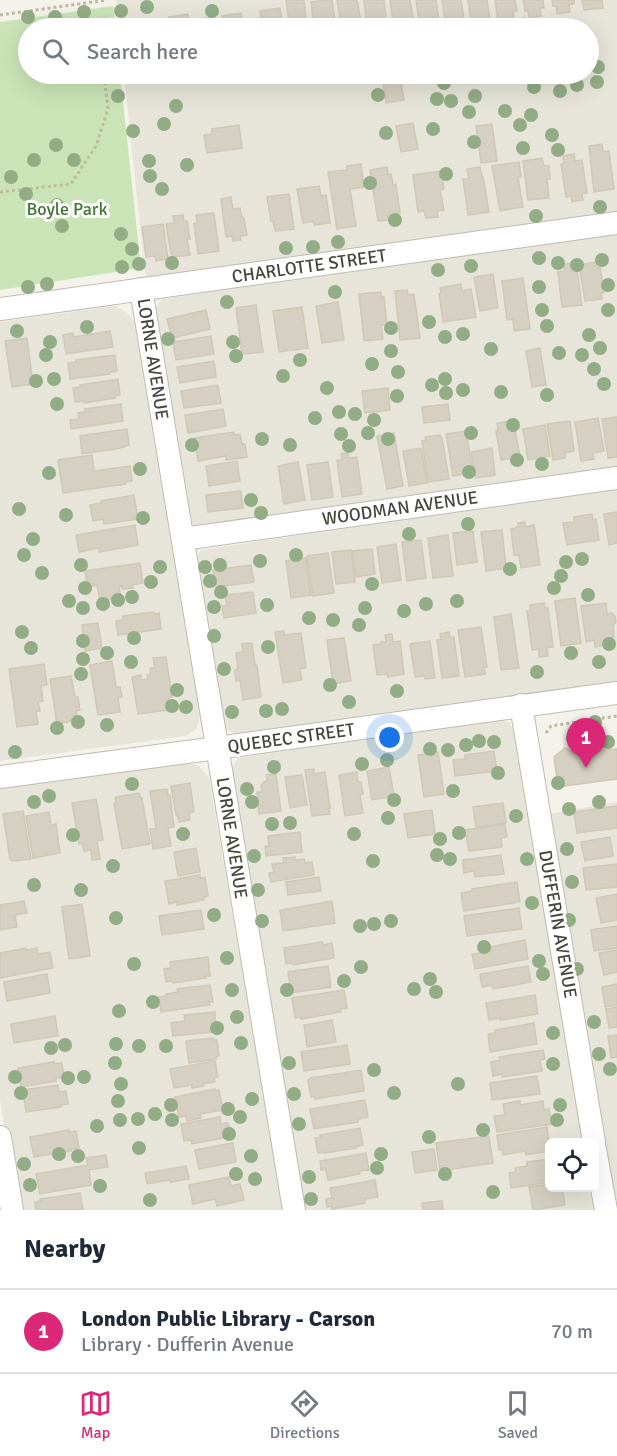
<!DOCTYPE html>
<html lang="en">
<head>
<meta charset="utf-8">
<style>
  body { margin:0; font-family:Signika,sans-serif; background:#f2f2f3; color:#1f2937 }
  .controls { position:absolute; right:18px; bottom:18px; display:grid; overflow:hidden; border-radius:9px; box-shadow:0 6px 24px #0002 }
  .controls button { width:54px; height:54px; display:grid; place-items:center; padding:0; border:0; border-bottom:2px solid #e0e1e3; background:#fff; color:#1f2937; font:30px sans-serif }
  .you { position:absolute; left:390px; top:738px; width:21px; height:21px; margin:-15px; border:4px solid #fff; border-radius:50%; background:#1a73e8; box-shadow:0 0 0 9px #1a73e833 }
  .badge { display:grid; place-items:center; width:39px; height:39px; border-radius:50%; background:#db2777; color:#fff; font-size:20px; font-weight:700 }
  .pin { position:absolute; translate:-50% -50px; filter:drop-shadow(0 2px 3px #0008) }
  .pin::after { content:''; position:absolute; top:32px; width:21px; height:18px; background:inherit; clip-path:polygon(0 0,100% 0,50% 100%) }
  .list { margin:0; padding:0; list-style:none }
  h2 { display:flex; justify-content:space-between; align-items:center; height:78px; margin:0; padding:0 24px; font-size:26px }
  h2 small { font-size:20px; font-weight:400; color:#747a83 }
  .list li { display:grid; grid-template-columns:39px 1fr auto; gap:18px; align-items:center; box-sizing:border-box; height:84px; padding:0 24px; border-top:2px solid #e0e1e3 }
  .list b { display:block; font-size:22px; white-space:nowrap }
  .list p { margin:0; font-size:20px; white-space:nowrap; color:#747a83 }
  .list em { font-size:20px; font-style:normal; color:#747a83 }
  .icon { flex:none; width:33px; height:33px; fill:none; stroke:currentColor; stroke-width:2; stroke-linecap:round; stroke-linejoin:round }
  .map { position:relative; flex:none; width:617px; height:1210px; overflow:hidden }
  .search { position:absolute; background:#fff; box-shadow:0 6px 24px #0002; left:18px; right:18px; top:18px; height:66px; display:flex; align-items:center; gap:15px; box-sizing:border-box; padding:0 21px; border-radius:33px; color:#747a83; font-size:22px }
  .sheet { height:162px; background:#fff }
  nav { display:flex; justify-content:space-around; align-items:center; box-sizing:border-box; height:84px; border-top:2px solid #e0e1e3; background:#fff; font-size:16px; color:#747a83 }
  nav a { display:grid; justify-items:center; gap:3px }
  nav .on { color:#db2777 }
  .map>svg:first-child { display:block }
</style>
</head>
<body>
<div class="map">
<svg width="617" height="1210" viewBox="0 0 617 1210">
  <rect width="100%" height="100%" fill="#f4f2eb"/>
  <!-- residential -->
  <g fill="#e7e5d9">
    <path d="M 116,0 L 617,0 L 617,215 L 147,280 L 145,273 L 124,74 L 588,74 L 588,28 L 119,28 Z"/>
    <path d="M 617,233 L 617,468 L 196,527 L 188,520 L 153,311 L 162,299 Z"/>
    <path d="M 115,306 L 124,311 L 134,321 L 200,715 L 197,728 L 186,736 L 0,761 L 0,322 Z"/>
    <path d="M 617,488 L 617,681 L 236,734 L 222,727 L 196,558 L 201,550 Z"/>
    <path d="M 495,718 L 509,723 L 516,734 L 584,1142 L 550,1142 L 550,1188 L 592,1188 L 595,1210 L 304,1210 L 232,767 L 238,758 Z"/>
    <path d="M 184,762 L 199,766 L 209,778 L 283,1210 L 18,1210 L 0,1100 L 0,788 Z"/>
    <path d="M 617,802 L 617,1210 L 613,1210 L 548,814 Z"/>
  </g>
  <!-- green -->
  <path fill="#cae4b7" d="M 113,6 L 116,28 L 28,28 L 28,74 L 120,74 L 141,268 L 0,290 L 0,22 Z"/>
  <!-- building -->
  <g fill="#d5d0c1" stroke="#cfc8b5" stroke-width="1.5">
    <path d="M 286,0 L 304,0 L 307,28 L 290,28 Z"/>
    <path d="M 324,0 L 332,0 L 336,28 L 314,28 L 311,2 Z"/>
    <path d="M 337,0 L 357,0 L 362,28 L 342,28 Z"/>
    <path d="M 364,0 L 384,0 L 387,28 L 367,28 Z"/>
    <path d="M 390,0 L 410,0 L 415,27 L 413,27 L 413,28 L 394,28 Z"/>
    <path d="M 416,0 L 436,0 L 439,22 L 433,23 L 434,28 L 422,28 L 422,25 L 420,26 Z"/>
    <path d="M 442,0 L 461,0 L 465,26 L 446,28 Z"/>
    <path d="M 468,0 L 487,0 L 491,26 L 480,27 L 480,28 L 472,28 Z"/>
    <path d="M 495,0 L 515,0 L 517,11 L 513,12 L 514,20 L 525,18 L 526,28 L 516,28 L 516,25 L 499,28 Z"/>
    <path d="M 523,0 L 543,0 L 544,8 L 540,8 L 541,16 L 529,18 L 528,10 L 525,11 Z"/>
    <path d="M 552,0 L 574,0 L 574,4 L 569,4 L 570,12 L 557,14 L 556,6 L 553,6 Z"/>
    <path d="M 582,0 L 602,0 L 603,8 L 584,10 Z"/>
    <path d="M 280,8 L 283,28 L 262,28 L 260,11 Z"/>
    <path d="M 241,13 L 244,28 L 223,28 L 222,16 Z"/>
    <path d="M 188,14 L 190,28 L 170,28 L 169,17 Z"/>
    <path d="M 212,17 L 214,28 L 196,28 L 195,20 Z"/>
    <path d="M 134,22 L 135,28 L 118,28 L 118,24 Z"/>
    <path d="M 164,24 L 164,28 L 144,28 L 144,27 Z"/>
    <path d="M 400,78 L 404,100 L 386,103 L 383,81 Z"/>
    <path d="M 413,123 L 418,149 L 401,152 L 396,126 Z"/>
    <path d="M 492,124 L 497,161 L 481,163 L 476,126 Z"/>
    <path d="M 239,125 L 242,148 L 207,153 L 204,135 L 212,134 L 212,129 Z"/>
    <path d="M 602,144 L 603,152 L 609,151 L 614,189 L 594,192 L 589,146 Z"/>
    <path d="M 574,154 L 575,161 L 582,160 L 587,193 L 582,194 L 583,200 L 572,202 L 571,196 L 566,197 L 561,164 L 564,163 L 563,156 Z"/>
    <path d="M 542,158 L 544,166 L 549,166 L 550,179 L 547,179 L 549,198 L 528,200 L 523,161 Z"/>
    <path d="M 519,162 L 521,177 L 518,177 L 523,207 L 500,211 L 492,166 Z"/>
    <path d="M 361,164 L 364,187 L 350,189 L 356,226 L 337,229 L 328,172 L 347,170 L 347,166 Z"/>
    <path d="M 387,167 L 388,175 L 391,174 L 393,185 L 396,184 L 400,213 L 388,215 L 389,220 L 378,221 L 370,170 Z"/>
    <path d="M 480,167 L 482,177 L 483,177 L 489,212 L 468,215 L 463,179 L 469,179 L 467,169 Z"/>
    <path d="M 441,171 L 444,189 L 440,190 L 444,210 L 437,211 L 438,217 L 426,218 L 424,211 L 418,212 L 413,175 Z"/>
    <path d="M 319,186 L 321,196 L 326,195 L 330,223 L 314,225 L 313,221 L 303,223 L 297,189 Z"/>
    <path d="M 289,194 L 294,229 L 275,231 L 273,221 L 271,221 L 267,197 Z"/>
    <path d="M 231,197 L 233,209 L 240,208 L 242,218 L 244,218 L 247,235 L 240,236 L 241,240 L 233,241 L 232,236 L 226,237 L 221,199 Z"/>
    <path d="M 214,213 L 219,251 L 198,254 L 194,224 L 197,223 L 196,215 Z"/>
    <path d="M 183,215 L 184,221 L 187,221 L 190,239 L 187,239 L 190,255 L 173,257 L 172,253 L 171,254 L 166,224 L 174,223 L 173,216 Z"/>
    <path d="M 163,224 L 168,259 L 156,261 L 155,256 L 146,257 L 142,227 Z"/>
    <path d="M 596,262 L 597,268 L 600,267 L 604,293 L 601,293 L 602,299 L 585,301 L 579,265 Z"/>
    <path d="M 573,263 L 574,270 L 577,270 L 582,305 L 562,307 L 558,272 L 565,271 L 564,264 Z"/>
    <path d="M 493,274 L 498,308 L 480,311 L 474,277 Z"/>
    <path d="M 523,278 L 530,329 L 514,331 L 513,319 L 507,320 L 502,281 Z"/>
    <path d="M 461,284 L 462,291 L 471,289 L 476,317 L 443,322 L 439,294 L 441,293 L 440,288 Z"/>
    <path d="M 407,290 L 408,295 L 414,294 L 420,338 L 400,340 L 395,291 Z"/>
    <path d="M 381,292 L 381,297 L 384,297 L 387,325 L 381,325 L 383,339 L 364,341 L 359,294 Z"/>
    <path d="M 338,302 L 344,340 L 322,343 L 316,306 Z"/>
    <path d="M 256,305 L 263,352 L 242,354 L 236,308 Z"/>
    <path d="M 302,307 L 308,348 L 279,352 L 273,311 Z"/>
    <path d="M 206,310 L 210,329 L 172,338 L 167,319 Z"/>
    <path d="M 110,331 L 113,347 L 66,354 L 63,335 L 73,333 L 74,337 Z"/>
    <path d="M 211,336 L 214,354 L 176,360 L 173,342 Z"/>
    <path d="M 27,338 L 33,384 L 12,387 L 5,341 Z"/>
    <path d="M 540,348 L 546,385 L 532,387 L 526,351 Z"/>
    <path d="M 115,355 L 117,371 L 110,372 L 110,374 L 70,379 L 68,363 L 76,362 L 76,360 Z"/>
    <path d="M 214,361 L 216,377 L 180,383 L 177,367 Z"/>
    <path d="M 118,379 L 120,395 L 115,396 L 115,398 L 84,403 L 84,401 L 75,402 L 73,388 L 81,387 L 80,385 Z"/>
    <path d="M 218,385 L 221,403 L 184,408 L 181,391 Z"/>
    <path d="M 388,388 L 390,410 L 365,413 L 362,391 Z"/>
    <path d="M 121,404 L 123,421 L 71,429 L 70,420 L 79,419 L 78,413 L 85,412 L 85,409 Z"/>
    <path d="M 448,404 L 450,420 L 424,423 L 422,407 Z"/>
    <path d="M 223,409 L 226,426 L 188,433 L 185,415 Z"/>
    <path d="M 617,417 L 617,457 L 608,458 L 602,419 Z"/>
    <path d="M 598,418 L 604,451 L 593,453 L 594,459 L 581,461 L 575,422 Z"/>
    <path d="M 509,421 L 511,430 L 515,429 L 520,457 L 501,460 L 496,431 L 498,430 L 497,423 Z"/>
    <path d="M 570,421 L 574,451 L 565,453 L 565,458 L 553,460 L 547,424 Z"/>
    <path d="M 545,425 L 550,456 L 528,460 L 523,429 Z"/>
    <path d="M 127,429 L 129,445 L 121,448 L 82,454 L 80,436 Z"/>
    <path d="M 466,431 L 472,468 L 463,469 L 464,474 L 453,476 L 446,434 Z"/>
    <path d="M 234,432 L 234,435 L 240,434 L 242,444 L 245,444 L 247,457 L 226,460 L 226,456 L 198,461 L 195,438 Z"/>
    <path d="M 394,433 L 403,486 L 387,489 L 377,436 Z"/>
    <path d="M 440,435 L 441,438 L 442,438 L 449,479 L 428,482 L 422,441 L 426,440 L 425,437 Z"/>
    <path d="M 421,448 L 427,483 L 409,486 L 403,451 Z"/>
    <path d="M 492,448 L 495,475 L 476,478 L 475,475 L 471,452 Z"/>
    <path d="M 348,453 L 349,458 L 357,457 L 362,494 L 342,497 L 337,460 L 342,460 L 341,454 Z"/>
    <path d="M 92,455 L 94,471 L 130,466 L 132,481 L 125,482 L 125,484 L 63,493 L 58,460 Z"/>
    <path d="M 237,461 L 240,481 L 209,486 L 206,466 Z"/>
    <path d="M 298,462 L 305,500 L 284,504 L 278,466 Z"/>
    <path d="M 328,462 L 333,497 L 312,500 L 307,465 Z"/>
    <path d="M 241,491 L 243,508 L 208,512 L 206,495 Z"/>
    <path d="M 134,495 L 138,519 L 104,524 L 103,519 L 93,521 L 90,505 L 101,503 L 101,501 Z"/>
    <path d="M 617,512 L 617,543 L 609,545 L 604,514 Z"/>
    <path d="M 592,514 L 593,520 L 596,519 L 599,540 L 567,545 L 563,523 L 574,522 L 574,517 Z"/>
    <path d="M 525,522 L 525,527 L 534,525 L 540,565 L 521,568 L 519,555 L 514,555 L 511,529 L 518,527 L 518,523 Z"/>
    <path d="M 135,525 L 138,545 L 99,552 L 99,548 L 79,552 L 76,535 Z"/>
    <path d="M 502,530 L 506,568 L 486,571 L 481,532 Z"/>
    <path d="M 473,531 L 477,562 L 457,565 L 453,533 Z"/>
    <path d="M 448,535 L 453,576 L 433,578 L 428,538 Z"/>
    <path d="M 421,540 L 426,578 L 407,581 L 402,542 Z"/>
    <path d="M 396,544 L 401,580 L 382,583 L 377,547 Z"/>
    <path d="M 372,549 L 375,574 L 356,577 L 352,551 Z"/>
    <path d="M 351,550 L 355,582 L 336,584 L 332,552 Z"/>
    <path d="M 328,553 L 334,593 L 313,596 L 307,556 Z"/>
    <path d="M 306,558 L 311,595 L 291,598 L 286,561 Z"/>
    <path d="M 140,563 L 143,583 L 132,585 L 133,588 L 122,589 L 122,586 L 119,587 L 121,598 L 100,601 L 97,585 L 88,587 L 85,571 Z"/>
    <path d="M 251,565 L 254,582 L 216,587 L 213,570 Z"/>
    <path d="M 253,592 L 256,613 L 224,618 L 222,606 L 227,606 L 225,595 Z"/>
    <path d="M 575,598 L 581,643 L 561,646 L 555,601 Z"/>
    <path d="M 544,603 L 545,608 L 548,608 L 553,647 L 547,648 L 548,656 L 539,657 L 539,649 L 532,650 L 527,611 L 530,611 L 530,605 Z"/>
    <path d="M 606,603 L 607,614 L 612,613 L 615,616 L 616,622 L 613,625 L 614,637 L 606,639 L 607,645 L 595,647 L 594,640 L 586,642 L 581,606 Z"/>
    <path d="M 154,612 L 154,614 L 159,613 L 161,629 L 118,635 L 116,621 L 123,620 L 123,616 Z"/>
    <path d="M 511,614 L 519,668 L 501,670 L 494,617 Z"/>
    <path d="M 98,623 L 102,648 L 85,651 L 82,625 Z"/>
    <path d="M 481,627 L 487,667 L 484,667 L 485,674 L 465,677 L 458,630 Z"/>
    <path d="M 284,631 L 284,635 L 301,633 L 306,668 L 300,669 L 302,680 L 283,683 L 275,632 Z"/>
    <path d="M 449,632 L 450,637 L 454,637 L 459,676 L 442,678 L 437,640 L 441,639 L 440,634 Z"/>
    <path d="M 392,634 L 393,642 L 400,641 L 404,674 L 388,677 L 387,674 L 377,675 L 373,645 L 381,644 L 381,642 L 386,642 L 385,635 Z"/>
    <path d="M 344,638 L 351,681 L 333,684 L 327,640 Z"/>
    <path d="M 430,641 L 435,678 L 425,679 L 425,676 L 415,677 L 410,644 Z"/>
    <path d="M 252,643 L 255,665 L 257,665 L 261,697 L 243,700 L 240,680 L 236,681 L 235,670 L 238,669 L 236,653 L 243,652 L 242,644 Z"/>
    <path d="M 166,657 L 172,697 L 169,697 L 169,700 L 167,700 L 168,710 L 138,714 L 132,677 L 141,675 L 141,680 L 148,679 L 147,675 L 151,674 L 150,668 L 155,668 L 153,658 Z"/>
    <path d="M 112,661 L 116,687 L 120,687 L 122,697 L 118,698 L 120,712 L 98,715 L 90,665 Z"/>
    <path d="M 44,664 L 47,685 L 41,686 L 43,701 L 38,702 L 40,711 L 36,712 L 38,724 L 17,727 L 9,669 Z"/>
    <path d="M 71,676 L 75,697 L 78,697 L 80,710 L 76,711 L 77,720 L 57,724 L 50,679 Z"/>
    <path d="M 597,741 L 605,750 L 617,749 L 617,779 L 558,787 L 554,757 L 565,748 L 574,753 L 584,745 L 587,750 Z"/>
    <path d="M 494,751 L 497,771 L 455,776 L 453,760 L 465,759 L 465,755 Z"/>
    <path d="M 438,752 L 444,794 L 424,797 L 418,755 Z"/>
    <path d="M 389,767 L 394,796 L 372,800 L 367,771 Z"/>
    <path d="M 314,769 L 314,774 L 325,772 L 330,808 L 329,808 L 330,814 L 312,816 L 305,770 Z"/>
    <path d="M 357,772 L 358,782 L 361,782 L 363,794 L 360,795 L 363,813 L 345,816 L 339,775 Z"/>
    <path d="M 276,774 L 281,811 L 259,814 L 257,792 L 262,792 L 261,785 L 267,780 L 267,775 Z"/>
    <path d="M 302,775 L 307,805 L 290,808 L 285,777 Z"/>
    <path d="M 190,783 L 194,812 L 189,813 L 190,820 L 179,822 L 177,815 L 176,815 L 171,786 Z"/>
    <path d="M 167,789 L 168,795 L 170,795 L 174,827 L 168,828 L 171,846 L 153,849 L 150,829 L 156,829 L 150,791 Z"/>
    <path d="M 139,793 L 141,799 L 142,798 L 150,844 L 122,849 L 114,803 L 116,803 L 115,797 Z"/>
    <path d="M 96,799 L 103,840 L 97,841 L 100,859 L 92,860 L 91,850 L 84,851 L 82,843 L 79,844 L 72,803 Z"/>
    <path d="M 503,803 L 506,823 L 476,827 L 473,807 Z"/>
    <path d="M 617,806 L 617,828 L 577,833 L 574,812 Z"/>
    <path d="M 432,810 L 435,834 L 408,838 L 404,814 Z"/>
    <path d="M 23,811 L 31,859 L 12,861 L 10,859 L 3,814 Z"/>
    <path d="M 49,812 L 51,825 L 56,824 L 60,853 L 33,858 L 26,816 Z"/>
    <path d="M 505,824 L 507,837 L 501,838 L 502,847 L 469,851 L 465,830 Z"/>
    <path d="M 300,832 L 302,852 L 266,856 L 265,846 L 269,846 L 268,836 Z"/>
    <path d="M 610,837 L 613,856 L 585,861 L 581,842 Z"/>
    <path d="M 196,848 L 200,872 L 178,876 L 174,852 Z"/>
    <path d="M 501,855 L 504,874 L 475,877 L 474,871 L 464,873 L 463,860 Z"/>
    <path d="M 295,857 L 295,860 L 304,859 L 305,863 L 312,862 L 314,875 L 271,882 L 269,873 L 274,872 L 272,864 L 284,863 L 283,858 Z"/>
    <path d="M 617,864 L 617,887 L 586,890 L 583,868 Z"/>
    <path d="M 200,875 L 200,878 L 205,877 L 208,896 L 204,897 L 204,900 L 177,905 L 177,902 L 169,904 L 165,881 Z"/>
    <path d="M 319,877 L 321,891 L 288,895 L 286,882 Z"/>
    <path d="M 517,882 L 520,902 L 464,911 L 461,893 L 472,891 L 472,889 Z"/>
    <path d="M 617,894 L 617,920 L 601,923 L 596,898 Z"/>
    <path d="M 24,901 L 27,913 L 15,915 L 17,927 L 0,930 L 0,905 Z"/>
    <path d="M 332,901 L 335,923 L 283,931 L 280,910 Z"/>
    <path d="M 82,904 L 90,956 L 69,959 L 62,907 Z"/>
    <path d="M 519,908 L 522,929 L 467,936 L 464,916 Z"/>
    <path d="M 201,910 L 204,929 L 162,935 L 159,916 Z"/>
    <path d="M 617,926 L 617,948 L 594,951 L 591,930 Z"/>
    <path d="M 525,940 L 528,959 L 475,969 L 472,954 L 490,951 L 489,947 Z"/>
    <path d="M 322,942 L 323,945 L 332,943 L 334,958 L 293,965 L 292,963 L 286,964 L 284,948 Z"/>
    <path d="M 26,948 L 27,950 L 37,948 L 38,954 L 50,952 L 53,968 L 0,978 L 0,953 Z"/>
    <path d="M 617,950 L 617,972 L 604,975 L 599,953 Z"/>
    <path d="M 208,957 L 210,976 L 205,976 L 206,978 L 173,983 L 173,981 L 166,982 L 164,969 L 171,968 L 170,962 Z"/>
    <path d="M 328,966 L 331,987 L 291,993 L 288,972 Z"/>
    <path d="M 528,966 L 531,982 L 493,989 L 492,985 L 482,987 L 480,974 Z"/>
    <path d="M 47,974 L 50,993 L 7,1001 L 4,982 Z"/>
    <path d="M 617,984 L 617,1005 L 605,1007 L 602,987 Z"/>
    <path d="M 210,985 L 213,1002 L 209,1002 L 210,1005 L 161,1012 L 159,997 L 167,996 L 166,994 L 178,992 L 177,989 Z"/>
    <path d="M 344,990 L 347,1008 L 340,1009 L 341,1012 L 301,1019 L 301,1017 L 295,1018 L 292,998 Z"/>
    <path d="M 535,995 L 538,1014 L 500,1020 L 500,1018 L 489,1020 L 486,1003 Z"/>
    <path d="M 617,1007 L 617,1027 L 609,1028 L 606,1009 Z"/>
    <path d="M 215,1012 L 215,1021 L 211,1021 L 213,1032 L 173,1036 L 171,1023 L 185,1021 L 184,1015 Z"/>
    <path d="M 55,1016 L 58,1036 L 14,1043 L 11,1024 Z"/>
    <path d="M 332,1020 L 336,1042 L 307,1047 L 304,1025 Z"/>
    <path d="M 534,1023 L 537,1044 L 490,1052 L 488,1034 L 495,1033 L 495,1030 Z"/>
    <path d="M 617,1035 L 617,1057 L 611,1058 L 608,1036 Z"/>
    <path d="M 213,1038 L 213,1040 L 217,1040 L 219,1056 L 216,1057 L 216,1059 L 189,1063 L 186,1041 Z"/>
    <path d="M 347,1045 L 350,1064 L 304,1071 L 301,1052 Z"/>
    <path d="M 543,1050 L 545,1059 L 540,1060 L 542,1071 L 502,1077 L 502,1074 L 493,1076 L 491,1062 L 500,1060 L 499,1057 Z"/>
    <path d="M 215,1061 L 218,1077 L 214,1078 L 215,1082 L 203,1084 L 204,1086 L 192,1088 L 192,1085 L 174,1088 L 170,1069 Z"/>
    <path d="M 54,1062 L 54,1064 L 62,1063 L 64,1077 L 56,1078 L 56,1081 L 21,1087 L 18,1068 Z"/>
    <path d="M 361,1070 L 364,1091 L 315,1099 L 314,1096 L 311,1097 L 308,1080 L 311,1078 Z"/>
    <path d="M 537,1076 L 540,1094 L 492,1100 L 490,1083 Z"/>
    <path d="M 58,1085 L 59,1092 L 66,1091 L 68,1104 L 61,1105 L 61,1107 L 26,1112 L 23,1090 Z"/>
    <path d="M 215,1089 L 215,1091 L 219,1090 L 223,1110 L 200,1114 L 201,1118 L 187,1121 L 186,1116 L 179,1117 L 175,1097 Z"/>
    <path d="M 365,1100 L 368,1117 L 358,1119 L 358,1122 L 314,1129 L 310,1109 Z"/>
    <path d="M 520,1101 L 520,1105 L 543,1101 L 544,1110 L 549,1109 L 552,1124 L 497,1132 L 494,1116 L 505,1115 L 503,1104 Z"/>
    <path d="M 220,1117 L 221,1124 L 228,1123 L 230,1131 L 223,1132 L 224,1138 L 192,1144 L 191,1140 L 184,1141 L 181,1124 Z"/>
    <path d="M 547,1127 L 550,1151 L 526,1155 L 525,1151 L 503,1155 L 502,1149 L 499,1150 L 497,1135 Z"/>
    <path d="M 360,1128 L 363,1145 L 355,1147 L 356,1148 L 324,1153 L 324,1152 L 318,1153 L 315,1138 L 321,1137 L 320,1135 Z"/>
    <path d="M 69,1130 L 69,1132 L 76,1131 L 79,1148 L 71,1149 L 71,1151 L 34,1157 L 30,1137 Z"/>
    <path d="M 489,1136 L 493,1163 L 440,1171 L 436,1143 Z"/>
    <path d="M 233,1143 L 236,1162 L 199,1169 L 195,1150 Z"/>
    <path d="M 434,1149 L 437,1170 L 415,1173 L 412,1152 Z"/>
    <path d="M 366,1153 L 369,1170 L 360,1171 L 360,1174 L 328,1180 L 326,1169 L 321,1170 L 320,1161 Z"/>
    <path d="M 106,1155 L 108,1167 L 89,1170 L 91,1185 L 40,1194 L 36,1174 L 88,1165 L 86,1158 Z"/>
    <path d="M 550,1159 L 550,1182 L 511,1188 L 509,1173 L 516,1172 L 515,1168 L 527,1166 L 527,1162 Z"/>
    <path d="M 186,1166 L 189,1179 L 170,1182 L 170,1180 L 147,1184 L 145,1173 Z"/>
    <path d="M 229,1177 L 231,1186 L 240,1184 L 244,1200 L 217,1206 L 215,1199 L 193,1204 L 189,1185 Z"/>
    <path d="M 375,1180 L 378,1197 L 365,1199 L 365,1203 L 332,1209 L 332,1206 L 327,1207 L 326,1199 L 332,1198 L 330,1188 Z"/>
    <path d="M 550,1184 L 550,1188 L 562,1188 L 565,1205 L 533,1210 L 529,1187 Z"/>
    <path d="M 80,1193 L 83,1210 L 36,1210 L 35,1202 L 41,1201 L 40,1199 Z"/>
    <path d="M 442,1201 L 443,1210 L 423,1210 L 422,1203 Z"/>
  </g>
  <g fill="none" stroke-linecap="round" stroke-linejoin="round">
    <!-- minor casing -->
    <g stroke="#bfbbae" stroke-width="24">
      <g id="minor">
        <path d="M 141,289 L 294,1210"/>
        <path d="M 0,309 L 617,223"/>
        <path d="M 183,539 L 617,478"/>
        <path d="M 521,705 L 594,1142"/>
        <path d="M 0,777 L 217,748 L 617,693"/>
        <path d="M 0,1137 L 12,1210"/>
        <path d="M 594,1144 L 606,1210"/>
      </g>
    </g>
    <!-- path -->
    <g stroke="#bfb9a0" stroke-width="3" stroke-dasharray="3 3" stroke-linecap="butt">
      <path d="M 0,15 L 107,0"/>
      <path d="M 103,28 L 106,16"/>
      <path d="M 0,192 L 71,184 L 96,146 L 108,109 L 104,74"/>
      <path d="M 546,733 L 551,726 L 617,716"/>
    </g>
    <!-- minor -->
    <use href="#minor" stroke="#fff" stroke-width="22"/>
  </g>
  <!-- trees -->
  <g fill="#92ad85">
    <circle cx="147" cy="7" r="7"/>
    <circle cx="121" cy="11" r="7"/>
    <circle cx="212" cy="11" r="7"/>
    <circle cx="84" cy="12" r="7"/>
    <circle cx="28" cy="17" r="7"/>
    <circle cx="55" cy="17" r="7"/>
    <circle cx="598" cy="67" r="7"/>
    <circle cx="597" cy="82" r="7"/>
    <circle cx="444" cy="83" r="7"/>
    <circle cx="577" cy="85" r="7"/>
    <circle cx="534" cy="87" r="7"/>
    <circle cx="560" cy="91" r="7"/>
    <circle cx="378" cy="95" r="7"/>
    <circle cx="118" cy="96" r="7"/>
    <circle cx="475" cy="96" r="7"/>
    <circle cx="437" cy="99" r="7"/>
    <circle cx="451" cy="101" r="7"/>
    <circle cx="176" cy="106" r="7"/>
    <circle cx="505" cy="111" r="7"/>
    <circle cx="469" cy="112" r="7"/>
    <circle cx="531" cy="115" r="7"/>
    <circle cx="164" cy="124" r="7"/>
    <circle cx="520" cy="125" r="7"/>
    <circle cx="433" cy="129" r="7"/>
    <circle cx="133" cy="131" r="7"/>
    <circle cx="386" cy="133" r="7"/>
    <circle cx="552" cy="135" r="7"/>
    <circle cx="474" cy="142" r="7"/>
    <circle cx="56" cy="145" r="7"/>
    <circle cx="523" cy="148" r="7"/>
    <circle cx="558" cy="150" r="7"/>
    <circle cx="34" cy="160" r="7"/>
    <circle cx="74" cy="160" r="7"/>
    <circle cx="149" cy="161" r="7"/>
    <circle cx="187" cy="165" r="7"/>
    <circle cx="446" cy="174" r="7"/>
    <circle cx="150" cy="176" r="7"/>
    <circle cx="11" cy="177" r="7"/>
    <circle cx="370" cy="183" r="7"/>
    <circle cx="162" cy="189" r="7"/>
    <circle cx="26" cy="194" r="7"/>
    <circle cx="57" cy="205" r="7"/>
    <circle cx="600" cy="207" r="7"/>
    <circle cx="536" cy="216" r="7"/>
    <circle cx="395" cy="220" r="7"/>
    <circle cx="62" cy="226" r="7"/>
    <circle cx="121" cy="234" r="7"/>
    <circle cx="338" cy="242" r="7"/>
    <circle cx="313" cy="247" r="7"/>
    <circle cx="286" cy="248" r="7"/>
    <circle cx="132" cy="249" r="7"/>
    <circle cx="539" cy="258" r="7"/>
    <circle cx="602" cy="260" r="7"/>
    <circle cx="172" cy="263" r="7"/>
    <circle cx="558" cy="263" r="7"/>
    <circle cx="139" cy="264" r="7"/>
    <circle cx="577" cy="265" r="7"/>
    <circle cx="471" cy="266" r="7"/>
    <circle cx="122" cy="267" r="7"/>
    <circle cx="438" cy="270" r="7"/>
    <circle cx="47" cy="284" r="7"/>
    <circle cx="608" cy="285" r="7"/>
    <circle cx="28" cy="287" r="7"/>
    <circle cx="539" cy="287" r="7"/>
    <circle cx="335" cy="292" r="7"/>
    <circle cx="227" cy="302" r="7"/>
    <circle cx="542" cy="310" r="7"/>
    <circle cx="608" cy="310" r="7"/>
    <circle cx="429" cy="322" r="7"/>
    <circle cx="547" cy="326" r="7"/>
    <circle cx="87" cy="327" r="7"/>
    <circle cx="391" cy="328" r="7"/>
    <circle cx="17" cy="331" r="7"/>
    <circle cx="463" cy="334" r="7"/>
    <circle cx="589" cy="335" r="7"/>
    <circle cx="445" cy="337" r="7"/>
    <circle cx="168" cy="339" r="7"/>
    <circle cx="50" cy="342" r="7"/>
    <circle cx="233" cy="342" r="7"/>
    <circle cx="600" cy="348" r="7"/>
    <circle cx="491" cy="349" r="7"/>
    <circle cx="391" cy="351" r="7"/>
    <circle cx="559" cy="353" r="7"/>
    <circle cx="46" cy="355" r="7"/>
    <circle cx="582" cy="355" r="7"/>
    <circle cx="236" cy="356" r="7"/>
    <circle cx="300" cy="360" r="7"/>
    <circle cx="372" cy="364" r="7"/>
    <circle cx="594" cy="369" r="7"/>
    <circle cx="398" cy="372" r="7"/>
    <circle cx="283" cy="376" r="7"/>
    <circle cx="54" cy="379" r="7"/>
    <circle cx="445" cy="379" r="7"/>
    <circle cx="36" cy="381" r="7"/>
    <circle cx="604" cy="384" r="7"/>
    <circle cx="432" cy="385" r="7"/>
    <circle cx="327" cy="388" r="7"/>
    <circle cx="463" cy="390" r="7"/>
    <circle cx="501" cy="392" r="7"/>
    <circle cx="446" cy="393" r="7"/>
    <circle cx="547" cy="395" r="7"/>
    <circle cx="397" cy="396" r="7"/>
    <circle cx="57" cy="404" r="7"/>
    <circle cx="339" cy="412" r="7"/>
    <circle cx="355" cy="414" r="7"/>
    <circle cx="315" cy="418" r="7"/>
    <circle cx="374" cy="420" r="7"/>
    <circle cx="513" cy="425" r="7"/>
    <circle cx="368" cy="433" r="7"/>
    <circle cx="471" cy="433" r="7"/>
    <circle cx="341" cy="434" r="7"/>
    <circle cx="262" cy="439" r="7"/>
    <circle cx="388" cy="439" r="7"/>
    <circle cx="192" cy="445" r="7"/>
    <circle cx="290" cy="445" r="7"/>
    <circle cx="349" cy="446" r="7"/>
    <circle cx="517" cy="460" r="7"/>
    <circle cx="542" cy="464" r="7"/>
    <circle cx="140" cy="469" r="7"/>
    <circle cx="469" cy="472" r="7"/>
    <circle cx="49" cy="473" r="7"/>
    <circle cx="251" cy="500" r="7"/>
    <circle cx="19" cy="509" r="7"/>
    <circle cx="261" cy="513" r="7"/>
    <circle cx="66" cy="515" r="7"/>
    <circle cx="143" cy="518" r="7"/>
    <circle cx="468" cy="524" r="7"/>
    <circle cx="409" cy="534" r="7"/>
    <circle cx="33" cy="539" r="7"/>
    <circle cx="24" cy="555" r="7"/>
    <circle cx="296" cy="555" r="7"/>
    <circle cx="582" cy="559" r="7"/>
    <circle cx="260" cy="561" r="7"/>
    <circle cx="566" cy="562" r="7"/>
    <circle cx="81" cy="565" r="7"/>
    <circle cx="220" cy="565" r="7"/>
    <circle cx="160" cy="567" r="7"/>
    <circle cx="205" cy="567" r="7"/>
    <circle cx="510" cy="569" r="7"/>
    <circle cx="42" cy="573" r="7"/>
    <circle cx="561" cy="576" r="7"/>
    <circle cx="210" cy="581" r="7"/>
    <circle cx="151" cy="582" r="7"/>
    <circle cx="372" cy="584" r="7"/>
    <circle cx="85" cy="588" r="7"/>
    <circle cx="554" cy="588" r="7"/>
    <circle cx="221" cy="592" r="7"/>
    <circle cx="588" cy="595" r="7"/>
    <circle cx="132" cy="597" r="7"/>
    <circle cx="118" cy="600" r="7"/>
    <circle cx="69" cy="601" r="7"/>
    <circle cx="457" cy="601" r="7"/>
    <circle cx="103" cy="604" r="7"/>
    <circle cx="426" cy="604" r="7"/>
    <circle cx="267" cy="605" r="7"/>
    <circle cx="214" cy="607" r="7"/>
    <circle cx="83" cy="608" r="7"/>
    <circle cx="365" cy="608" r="7"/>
    <circle cx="404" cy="611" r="7"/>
    <circle cx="309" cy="618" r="7"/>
    <circle cx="333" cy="620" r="7"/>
    <circle cx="359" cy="625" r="7"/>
    <circle cx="22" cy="632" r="7"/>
    <circle cx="214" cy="636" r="7"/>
    <circle cx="134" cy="638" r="7"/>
    <circle cx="83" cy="641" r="7"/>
    <circle cx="609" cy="644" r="7"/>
    <circle cx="268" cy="647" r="7"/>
    <circle cx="31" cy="648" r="7"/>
    <circle cx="107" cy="653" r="7"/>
    <circle cx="571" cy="653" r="7"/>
    <circle cx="83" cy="659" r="7"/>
    <circle cx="131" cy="662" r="7"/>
    <circle cx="599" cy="662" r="7"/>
    <circle cx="224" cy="669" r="7"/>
    <circle cx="537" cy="672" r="7"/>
    <circle cx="81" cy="674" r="7"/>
    <circle cx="330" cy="685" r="7"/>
    <circle cx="177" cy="690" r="7"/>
    <circle cx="397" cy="691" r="7"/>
    <circle cx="349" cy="702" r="7"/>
    <circle cx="172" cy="706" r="7"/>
    <circle cx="186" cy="707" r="7"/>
    <circle cx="282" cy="709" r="7"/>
    <circle cx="266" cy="711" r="7"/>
    <circle cx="232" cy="712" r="7"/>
    <circle cx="78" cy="722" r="7"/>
    <circle cx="595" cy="722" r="7"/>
    <circle cx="107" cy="725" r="7"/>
    <circle cx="57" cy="728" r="7"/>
    <circle cx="573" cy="738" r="7"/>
    <circle cx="479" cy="741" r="7"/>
    <circle cx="494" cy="742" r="7"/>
    <circle cx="608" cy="742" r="7"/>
    <circle cx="466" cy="745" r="7"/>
    <circle cx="430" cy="749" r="7"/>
    <circle cx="448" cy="750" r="7"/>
    <circle cx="15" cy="752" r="7"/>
    <circle cx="387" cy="760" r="7"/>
    <circle cx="362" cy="764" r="7"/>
    <circle cx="274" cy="767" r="7"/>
    <circle cx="498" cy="773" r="7"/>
    <circle cx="558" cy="783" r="7"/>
    <circle cx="132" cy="784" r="7"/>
    <circle cx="247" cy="789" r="7"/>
    <circle cx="453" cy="791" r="7"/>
    <circle cx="49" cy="796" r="7"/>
    <circle cx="394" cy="800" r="7"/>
    <circle cx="34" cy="802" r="7"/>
    <circle cx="252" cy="802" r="7"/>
    <circle cx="599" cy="802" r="7"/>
    <circle cx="569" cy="809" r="7"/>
    <circle cx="516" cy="816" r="7"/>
    <circle cx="388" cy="818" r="7"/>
    <circle cx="290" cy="823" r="7"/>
    <circle cx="272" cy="824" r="7"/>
    <circle cx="459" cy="833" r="7"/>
    <circle cx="183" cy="834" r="7"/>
    <circle cx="354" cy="834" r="7"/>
    <circle cx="73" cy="835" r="7"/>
    <circle cx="440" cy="839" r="7"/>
    <circle cx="567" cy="849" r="7"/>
    <circle cx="437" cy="855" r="7"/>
    <circle cx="254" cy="856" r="7"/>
    <circle cx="450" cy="859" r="7"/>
    <circle cx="527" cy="859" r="7"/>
    <circle cx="373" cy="861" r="7"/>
    <circle cx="113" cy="866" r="7"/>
    <circle cx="572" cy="882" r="7"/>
    <circle cx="34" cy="885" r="7"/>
    <circle cx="81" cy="890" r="7"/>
    <circle cx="258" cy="890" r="7"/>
    <circle cx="532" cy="903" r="7"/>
    <circle cx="214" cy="915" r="7"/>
    <circle cx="116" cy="918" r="7"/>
    <circle cx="569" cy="920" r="7"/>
    <circle cx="262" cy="921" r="7"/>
    <circle cx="391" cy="921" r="7"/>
    <circle cx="374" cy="924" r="7"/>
    <circle cx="360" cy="926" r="7"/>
    <circle cx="484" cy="947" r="7"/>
    <circle cx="227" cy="958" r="7"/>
    <circle cx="539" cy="961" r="7"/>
    <circle cx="134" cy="964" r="7"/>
    <circle cx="361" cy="967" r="7"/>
    <circle cx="577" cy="969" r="7"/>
    <circle cx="543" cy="974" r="7"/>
    <circle cx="430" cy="979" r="7"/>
    <circle cx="344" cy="981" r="7"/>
    <circle cx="414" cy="989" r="7"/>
    <circle cx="232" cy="990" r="7"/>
    <circle cx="287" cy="990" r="7"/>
    <circle cx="436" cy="992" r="7"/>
    <circle cx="153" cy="1002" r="7"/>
    <circle cx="119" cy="1011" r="7"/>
    <circle cx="237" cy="1017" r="7"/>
    <circle cx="594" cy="1022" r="7"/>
    <circle cx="217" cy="1028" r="7"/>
    <circle cx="553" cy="1033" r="7"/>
    <circle cx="241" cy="1043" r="7"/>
    <circle cx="116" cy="1044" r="7"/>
    <circle cx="65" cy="1045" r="7"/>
    <circle cx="139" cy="1046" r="7"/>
    <circle cx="166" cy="1046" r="7"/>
    <circle cx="51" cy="1048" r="7"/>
    <circle cx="599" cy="1054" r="7"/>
    <circle cx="115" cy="1063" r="7"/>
    <circle cx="289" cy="1063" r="7"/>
    <circle cx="553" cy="1064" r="7"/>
    <circle cx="610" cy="1069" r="7"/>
    <circle cx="374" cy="1070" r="7"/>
    <circle cx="15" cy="1077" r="7"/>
    <circle cx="84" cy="1077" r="7"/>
    <circle cx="68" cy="1078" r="7"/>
    <circle cx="121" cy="1084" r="7"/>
    <circle cx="458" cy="1084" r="7"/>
    <circle cx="21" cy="1093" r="7"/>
    <circle cx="394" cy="1093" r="7"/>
    <circle cx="294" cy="1094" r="7"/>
    <circle cx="252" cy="1099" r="7"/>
    <circle cx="118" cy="1101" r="7"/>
    <circle cx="171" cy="1105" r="7"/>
    <circle cx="560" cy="1105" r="7"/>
    <circle cx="228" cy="1109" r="7"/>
    <circle cx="155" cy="1114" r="7"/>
    <circle cx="240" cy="1117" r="7"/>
    <circle cx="138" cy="1119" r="7"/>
    <circle cx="120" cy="1120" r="7"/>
    <circle cx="172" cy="1120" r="7"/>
    <circle cx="557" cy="1120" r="7"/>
    <circle cx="299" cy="1124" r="7"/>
    <circle cx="97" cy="1126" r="7"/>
    <circle cx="483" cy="1130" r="7"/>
    <circle cx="229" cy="1134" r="7"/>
    <circle cx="429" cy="1137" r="7"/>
    <circle cx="139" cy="1148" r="7"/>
    <circle cx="59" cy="1154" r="7"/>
    <circle cx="381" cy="1154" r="7"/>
    <circle cx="78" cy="1156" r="7"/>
    <circle cx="251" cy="1156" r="7"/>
    <circle cx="24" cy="1164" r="7"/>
    <circle cx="377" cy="1168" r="7"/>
    <circle cx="236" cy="1174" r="7"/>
    <circle cx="445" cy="1174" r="7"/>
    <circle cx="309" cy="1177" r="7"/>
    <circle cx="255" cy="1179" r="7"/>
    <circle cx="30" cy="1185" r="7"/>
    <circle cx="100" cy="1186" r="7"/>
    <circle cx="493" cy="1192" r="7"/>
    <circle cx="311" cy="1199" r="7"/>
    <circle cx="150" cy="1200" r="7"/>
  </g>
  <g text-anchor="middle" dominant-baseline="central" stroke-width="6" stroke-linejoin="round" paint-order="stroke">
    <!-- park labels -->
    <g font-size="18" fill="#417531" stroke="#fff">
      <text x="67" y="209">Boyle Park</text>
    </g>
    <!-- street labels -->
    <g font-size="18" fill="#474439" stroke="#fff">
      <text transform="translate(309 266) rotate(-8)">CHARLOTTE STREET</text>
      <text transform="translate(153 359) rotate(81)">LORNE AVENUE</text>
      <text transform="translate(400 508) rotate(-8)">WOODMAN AVENUE</text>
      <text transform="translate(291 738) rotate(-8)">QUEBEC STREET</text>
      <text transform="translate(232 838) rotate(81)">LORNE AVENUE</text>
      <text transform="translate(558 924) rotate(80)">DUFFERIN AVENUE</text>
    </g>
  </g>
</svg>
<div class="controls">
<button><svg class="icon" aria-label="locate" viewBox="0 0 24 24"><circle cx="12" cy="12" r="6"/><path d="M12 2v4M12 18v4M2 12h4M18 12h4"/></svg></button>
</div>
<div class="you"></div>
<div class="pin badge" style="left:586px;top:768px">1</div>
<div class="search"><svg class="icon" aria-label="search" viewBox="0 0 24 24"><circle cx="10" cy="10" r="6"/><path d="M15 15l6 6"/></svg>Search here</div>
</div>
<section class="sheet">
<h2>Nearby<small></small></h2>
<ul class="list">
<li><span class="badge">1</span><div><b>London Public Library - Carson</b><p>Library · Dufferin Avenue</p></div><em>70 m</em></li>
</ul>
</section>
<nav>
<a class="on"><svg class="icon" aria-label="map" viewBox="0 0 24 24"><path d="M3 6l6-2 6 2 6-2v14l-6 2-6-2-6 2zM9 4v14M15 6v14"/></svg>Map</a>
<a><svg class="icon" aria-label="directions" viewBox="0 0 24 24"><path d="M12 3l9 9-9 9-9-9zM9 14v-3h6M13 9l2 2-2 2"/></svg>Directions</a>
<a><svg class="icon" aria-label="saved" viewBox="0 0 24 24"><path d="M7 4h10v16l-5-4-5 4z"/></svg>Saved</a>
</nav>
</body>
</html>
